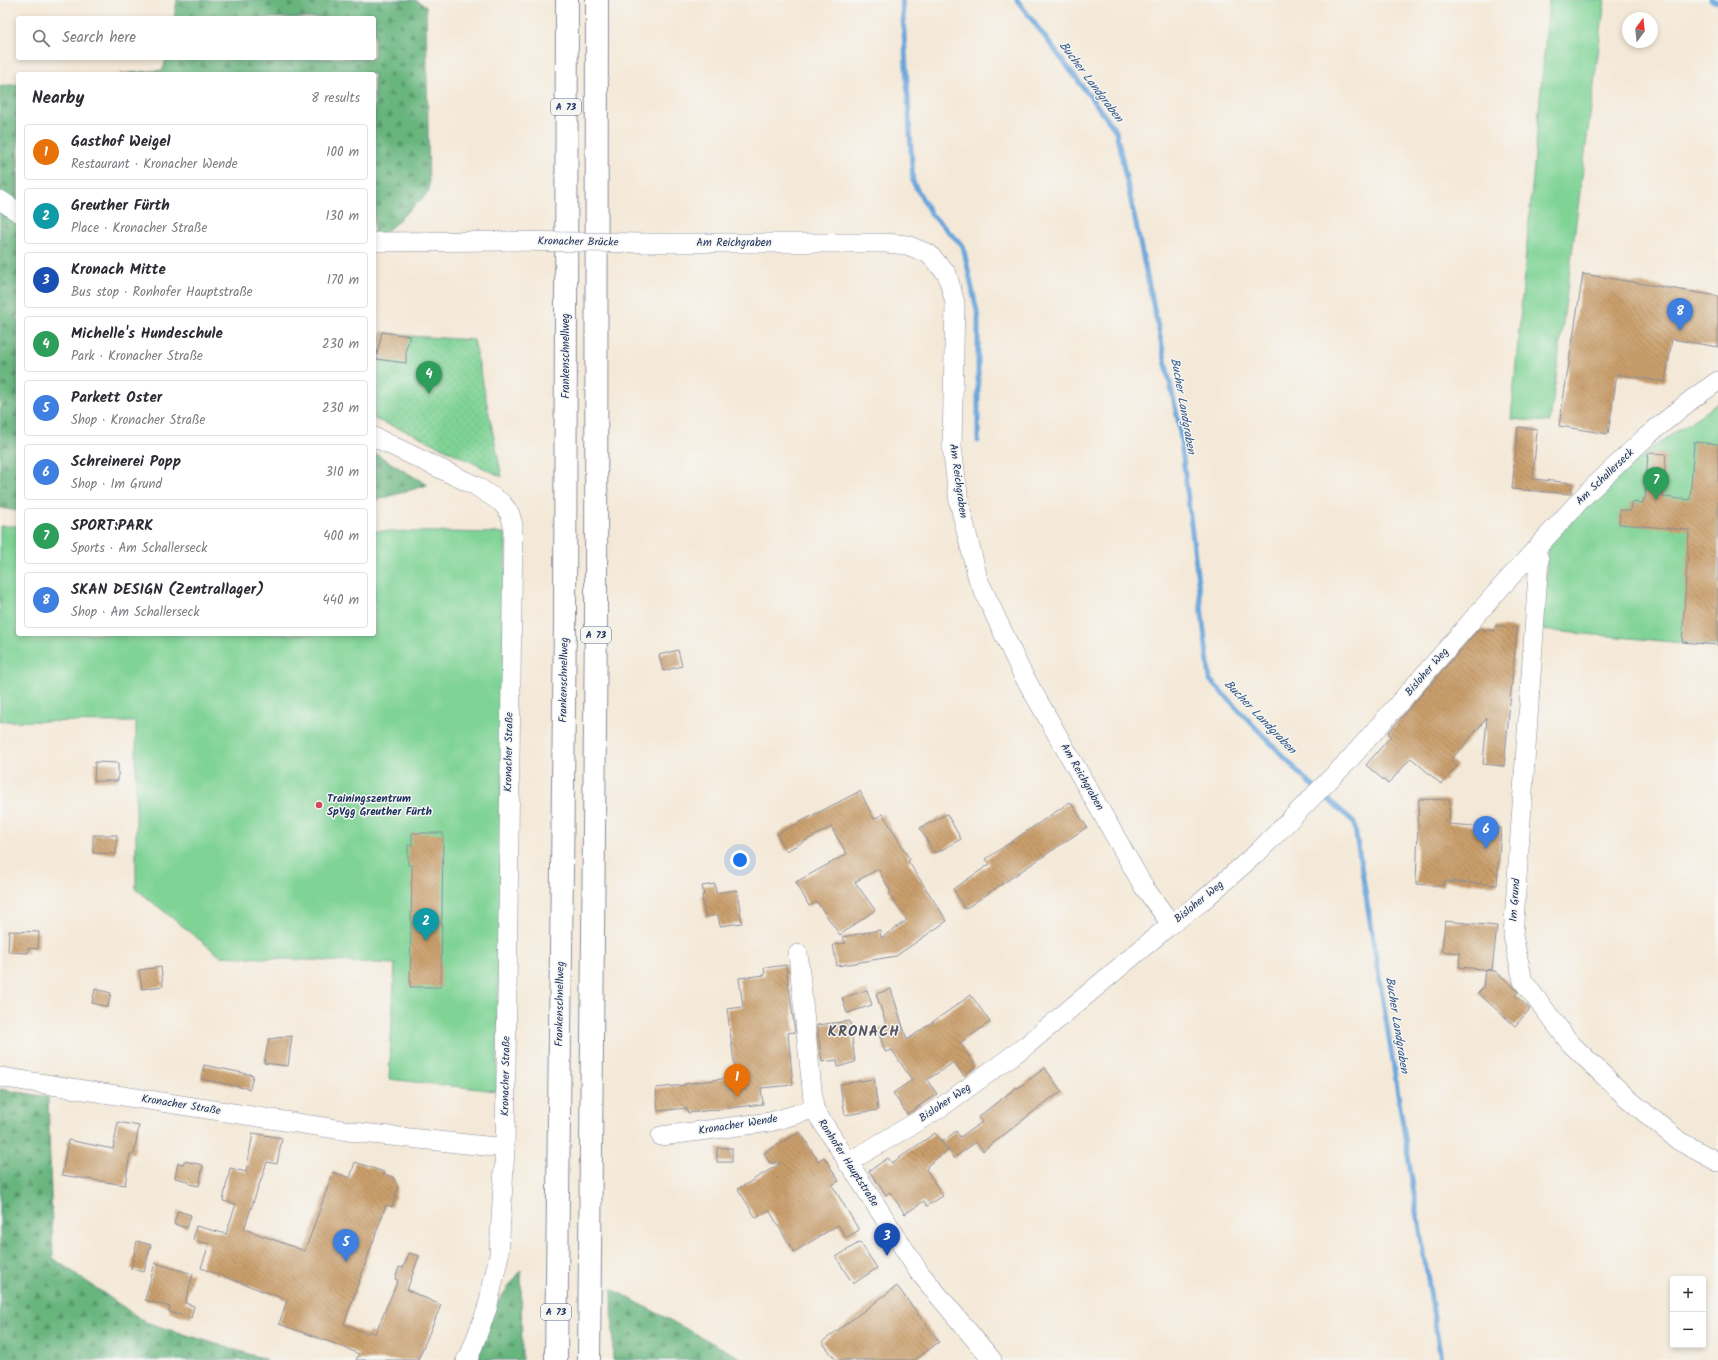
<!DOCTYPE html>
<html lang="en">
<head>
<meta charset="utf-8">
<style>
  body { margin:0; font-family:Kalam,sans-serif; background:#f7f7f7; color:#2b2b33 }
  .controls { position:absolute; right:12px; bottom:12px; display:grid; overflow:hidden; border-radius:4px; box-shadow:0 2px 6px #0003 }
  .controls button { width:36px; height:36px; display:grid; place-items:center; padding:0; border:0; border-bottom:1px solid #e1e1e2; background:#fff; color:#2b2b33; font:20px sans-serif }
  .compass { position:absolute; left:1622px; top:12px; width:36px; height:36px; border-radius:50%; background:#fff; box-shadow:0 2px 6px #0003; rotate:15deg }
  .you { position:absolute; left:740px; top:860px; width:14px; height:14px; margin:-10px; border:3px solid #fff; border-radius:50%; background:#1a73e8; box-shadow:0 0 0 6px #1a73e833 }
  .badge { display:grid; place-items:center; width:26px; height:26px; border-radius:50%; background:#d1495b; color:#fff; font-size:13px; font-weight:700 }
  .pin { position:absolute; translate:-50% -33px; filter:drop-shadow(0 1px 2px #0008) }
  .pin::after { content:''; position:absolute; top:21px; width:14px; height:12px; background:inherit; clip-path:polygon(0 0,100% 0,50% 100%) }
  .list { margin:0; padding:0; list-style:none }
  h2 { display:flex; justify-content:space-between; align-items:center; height:52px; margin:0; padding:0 16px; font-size:17px }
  h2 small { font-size:13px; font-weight:400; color:#7c7c81 }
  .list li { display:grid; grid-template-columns:26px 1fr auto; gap:12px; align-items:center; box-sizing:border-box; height:56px; margin:0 8px 8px; padding:0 8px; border:1px solid #e1e1e2; border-radius:4px }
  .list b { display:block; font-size:15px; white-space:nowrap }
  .list p { margin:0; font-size:13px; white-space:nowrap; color:#7c7c81 }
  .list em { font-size:13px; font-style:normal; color:#7c7c81 }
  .icon { flex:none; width:22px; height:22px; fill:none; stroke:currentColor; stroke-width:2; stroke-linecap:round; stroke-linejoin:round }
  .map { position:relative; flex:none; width:1718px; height:1360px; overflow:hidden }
  .search { position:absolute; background:#fff; box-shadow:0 2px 6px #0003; left:16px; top:16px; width:360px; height:44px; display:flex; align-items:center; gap:10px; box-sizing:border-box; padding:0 14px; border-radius:4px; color:#7c7c81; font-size:15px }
  .panel { position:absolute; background:#fff; box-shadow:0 2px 6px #0003; left:16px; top:72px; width:360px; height:564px; border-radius:4px }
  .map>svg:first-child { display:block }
</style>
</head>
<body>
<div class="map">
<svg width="1718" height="1360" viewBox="0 0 1718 1360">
  <defs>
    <pattern id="grass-dots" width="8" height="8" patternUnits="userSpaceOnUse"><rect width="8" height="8" fill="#7fd395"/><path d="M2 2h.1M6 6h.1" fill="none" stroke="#6db583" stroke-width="1.8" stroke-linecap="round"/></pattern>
    <pattern id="forest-firs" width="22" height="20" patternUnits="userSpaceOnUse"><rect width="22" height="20" fill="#67b57e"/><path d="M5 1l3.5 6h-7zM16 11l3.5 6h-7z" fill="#54946a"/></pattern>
    <pattern id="building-back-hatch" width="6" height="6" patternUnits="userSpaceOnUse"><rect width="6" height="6" fill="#ca9f6c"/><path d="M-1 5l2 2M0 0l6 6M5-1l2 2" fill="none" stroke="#a3825c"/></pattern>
  </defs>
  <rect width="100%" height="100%" fill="#f6f6f2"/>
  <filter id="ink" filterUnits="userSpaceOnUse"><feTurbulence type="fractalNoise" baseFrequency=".025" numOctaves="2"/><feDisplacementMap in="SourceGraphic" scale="8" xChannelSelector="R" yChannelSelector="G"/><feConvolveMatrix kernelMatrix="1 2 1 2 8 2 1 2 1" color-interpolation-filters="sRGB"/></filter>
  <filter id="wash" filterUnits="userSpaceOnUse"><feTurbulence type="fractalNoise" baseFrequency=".012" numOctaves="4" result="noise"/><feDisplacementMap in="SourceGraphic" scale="16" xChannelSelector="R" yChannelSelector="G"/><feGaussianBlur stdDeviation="0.9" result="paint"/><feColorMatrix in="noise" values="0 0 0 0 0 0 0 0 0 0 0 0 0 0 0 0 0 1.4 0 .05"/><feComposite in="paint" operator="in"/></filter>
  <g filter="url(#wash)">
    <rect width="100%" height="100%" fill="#f4e9d8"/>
    <!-- grass -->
    <path fill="url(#grass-dots)" stroke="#4d817a" d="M 382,332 L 410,336 L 474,340 L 502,477 L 414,434 L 374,419 L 374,368 Z"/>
    <!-- forest -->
    <g fill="url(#forest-firs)" stroke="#41726e">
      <path d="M 177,0 L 415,0 L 426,6 L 429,192 L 374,243 L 374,74 L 120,74 L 163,70 L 166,58 L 374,58 L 374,18 L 174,18 Z"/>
      <path d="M 18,84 L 18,511 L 0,508 L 0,86 Z"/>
      <path d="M 374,453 L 428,485 L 374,501 Z"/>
      <path d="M 0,1089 L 48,1097 L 53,1258 L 145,1322 L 268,1360 L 0,1360 Z"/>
      <path d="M 521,1270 L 522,1360 L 455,1360 Z"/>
      <path d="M 612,1289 L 629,1298 L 744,1360 L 613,1360 Z"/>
    </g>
    <!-- garden -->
    <g fill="#7fd395" stroke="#4d817a">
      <path d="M 1549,0 L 1605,0 L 1550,422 L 1511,419 Z"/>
      <path d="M 1718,403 L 1718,646 L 1541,630 L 1549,543 L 1639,457 Z"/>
      <path d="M 0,526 L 18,526 L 18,634 L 374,634 L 374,531 L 506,533 L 497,1091 L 389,1079 L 395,964 L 220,956 L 136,889 L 136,722 L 0,721 Z"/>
    </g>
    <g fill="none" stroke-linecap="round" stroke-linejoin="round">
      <!-- stream -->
      <g stroke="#69a5da" stroke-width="5">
        <path d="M 902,0 L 913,182 L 931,214 L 963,246 L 978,316 L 978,441"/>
        <path d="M 1017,0 L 1116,131 L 1179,425 L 1210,680 L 1306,780 L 1354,822 L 1441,1360"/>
        <path d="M 1711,0 L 1718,2"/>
      </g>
    </g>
    <g id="blocks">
      <!-- building -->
      <g fill="url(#building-back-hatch)">
        <path d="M 1583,274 L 1718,296 L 1718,347 L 1672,339 L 1665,382 L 1617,374 L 1608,434 L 1559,426 Z"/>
        <path d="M 382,332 L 410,336 L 406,349 L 406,363 L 376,359 Z"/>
        <path d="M 1518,427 L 1537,429 L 1533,479 L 1572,483 L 1571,494 L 1512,489 Z"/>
        <path d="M 1694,442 L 1718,444 L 1718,645 L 1682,642 L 1689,530 L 1619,524 L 1620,510 L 1630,511 L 1631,502 L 1643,503 L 1643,499 L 1645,499 L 1648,453 L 1666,454 L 1663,497 L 1690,500 Z"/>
        <path d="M 1495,626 L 1517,628 L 1504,766 L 1483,764 L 1487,718 L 1451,760 L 1457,766 L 1441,784 L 1411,758 L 1388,784 L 1366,765 L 1391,736 L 1388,733 L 1479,629 L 1495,631 Z"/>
        <path d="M 678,650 L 682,666 L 663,671 L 659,655 Z"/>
        <path d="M 95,762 L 118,763 L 118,781 L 94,781 Z"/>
        <path d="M 860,791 L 874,819 L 883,814 L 910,860 L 908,861 L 947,921 L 896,956 L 837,966 L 833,945 L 846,943 L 842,937 L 880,930 L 881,938 L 907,920 L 889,894 L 891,892 L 878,869 L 855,882 L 875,910 L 840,935 L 817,902 L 809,906 L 796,882 L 847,854 L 831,827 L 786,851 L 777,834 Z"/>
        <path d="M 1419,799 L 1450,800 L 1449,824 L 1501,828 L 1497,885 L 1444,881 L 1443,886 L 1416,884 Z"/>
        <path d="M 1070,802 L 1087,827 L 965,909 L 953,889 L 990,864 L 986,859 Z"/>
        <path d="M 947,814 L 961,839 L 938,852 L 933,852 L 920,828 Z"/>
        <path d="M 412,833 L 443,833 L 441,987 L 410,987 L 412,865 L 408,865 L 408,845 L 412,845 Z"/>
        <path d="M 93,835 L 117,835 L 116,854 L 93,853 Z"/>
        <path d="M 715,884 L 716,893 L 737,890 L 742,923 L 720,926 L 718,915 L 705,917 L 702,895 L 704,895 L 702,886 Z"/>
        <path d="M 1445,921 L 1497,926 L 1492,970 L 1459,967 L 1460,953 L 1442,951 Z"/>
        <path d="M 9,931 L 39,932 L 38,949 L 28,948 L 28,953 L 8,952 Z"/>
        <path d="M 786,965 L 795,1032 L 788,1033 L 793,1085 L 761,1088 L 763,1104 L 688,1113 L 687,1108 L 658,1111 L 656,1088 L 685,1085 L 684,1084 L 736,1077 L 727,1009 L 743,1007 L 739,978 L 765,975 L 764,968 Z"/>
        <path d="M 161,967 L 163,986 L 142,989 L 139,970 Z"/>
        <path d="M 1485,970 L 1495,971 L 1514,987 L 1518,992 L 1515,995 L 1530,1009 L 1515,1026 L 1478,993 L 1483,988 Z"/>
        <path d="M 95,989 L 111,993 L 108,1007 L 92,1003 Z"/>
        <path d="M 891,989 L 907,1040 L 971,995 L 990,1022 L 960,1043 L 976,1067 L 964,1076 L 954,1062 L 927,1080 L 937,1094 L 907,1114 L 893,1093 L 912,1080 L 892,1050 L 885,1052 L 878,1029 L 887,1026 L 876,994 Z"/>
        <path d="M 867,990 L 872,1005 L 847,1013 L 842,998 Z"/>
        <path d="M 850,1021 L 855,1062 L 838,1067 L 837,1060 L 822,1062 L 817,1025 Z"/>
        <path d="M 292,1036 L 288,1066 L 264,1063 L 269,1039 Z"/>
        <path d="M 204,1065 L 253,1075 L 250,1089 L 201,1079 Z"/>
        <path d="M 1045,1068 L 1062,1092 L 1050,1099 L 983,1151 L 976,1142 L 954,1158 L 942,1142 L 956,1131 L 960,1137 L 982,1122 L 978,1117 L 1017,1087 L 1018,1088 Z"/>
        <path d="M 874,1079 L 878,1110 L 845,1115 L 840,1084 Z"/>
        <path d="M 118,1122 L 139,1126 L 134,1154 L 130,1154 L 125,1185 L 62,1175 L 68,1140 L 113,1149 Z"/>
        <path d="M 800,1132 L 818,1161 L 824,1157 L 839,1181 L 832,1185 L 859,1230 L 846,1238 L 838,1225 L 794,1252 L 769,1210 L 756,1218 L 738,1189 L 781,1163 L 770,1163 L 764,1153 Z"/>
        <path d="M 253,1133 L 282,1138 L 277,1164 L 267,1162 L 244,1229 L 305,1251 L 333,1172 L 350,1178 L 355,1162 L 384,1172 L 384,1174 L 393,1177 L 398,1187 L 392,1207 L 386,1205 L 344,1324 L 367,1334 L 369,1331 L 375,1334 L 398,1280 L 395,1279 L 399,1267 L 403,1268 L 409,1253 L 419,1256 L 407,1290 L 441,1305 L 418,1360 L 356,1360 L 359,1354 L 341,1346 L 279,1324 L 287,1300 L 201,1268 L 209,1244 L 193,1240 L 196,1226 L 226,1234 L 236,1204 L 223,1201 L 230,1168 L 246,1172 Z"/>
        <path d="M 935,1133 L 948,1150 L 927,1166 L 928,1167 L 926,1169 L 943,1196 L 927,1206 L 924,1201 L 905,1214 L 890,1192 L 886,1195 L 869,1171 L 888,1158 L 892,1163 Z"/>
        <rect x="717" y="1148" width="15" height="14"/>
        <path d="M 184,1161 L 203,1165 L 199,1186 L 189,1184 L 188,1181 L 175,1178 L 178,1163 L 184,1164 Z"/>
        <path d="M 178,1211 L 191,1215 L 187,1228 L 174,1224 Z"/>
        <path d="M 137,1241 L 151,1245 L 144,1272 L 131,1269 Z"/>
        <path d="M 860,1242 L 877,1268 L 853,1284 L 836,1257 Z"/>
        <path d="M 155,1263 L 193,1274 L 185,1303 L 194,1306 L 191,1318 L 169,1312 L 170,1307 L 145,1300 Z"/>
        <path d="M 897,1286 L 939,1342 L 915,1360 L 836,1360 L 822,1342 Z"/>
      </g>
    </g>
  </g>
  <g filter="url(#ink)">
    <use href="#blocks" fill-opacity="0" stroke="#888c9b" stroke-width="1"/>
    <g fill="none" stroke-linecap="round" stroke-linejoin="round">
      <!-- street casing -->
      <g stroke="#888c9b" stroke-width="20">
        <g id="street">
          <path d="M 0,200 L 18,212"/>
          <path d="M 374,242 L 510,241"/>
          <path d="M 645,243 L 885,243 L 907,245 L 929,254 L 947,274 L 955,303 L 952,447 L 959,502 L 978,579 L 1021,671 L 1144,887 L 1171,924"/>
          <path d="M 374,437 L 476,486 L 502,503 L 510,514 L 513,525 L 505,1148 L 499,1255 L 487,1309 L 469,1357 L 466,1360"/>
          <path d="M 1535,550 L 1539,559 L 1513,936 L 1523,981 L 1570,1043 L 1626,1097 L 1679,1141 L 1718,1162"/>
          <path d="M 798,954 L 814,1109 L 919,1272 L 992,1360"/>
          <path d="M 0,1077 L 362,1133 L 505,1148"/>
          <path d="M 661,1136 L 770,1122 L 814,1109"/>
          <path d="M 847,1163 L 940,1108 L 1027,1045 L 1171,924 L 1200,903 L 1260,850 L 1349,760 L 1503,585 L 1583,497 L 1647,436 L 1691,400 L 1718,381"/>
        </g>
      </g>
      <!-- highway casing -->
      <g stroke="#888c9b" stroke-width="24">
        <g id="highway">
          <path d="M 556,1360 L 565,623 L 567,0"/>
          <path d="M 589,1360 L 596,618 L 597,0"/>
        </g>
      </g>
      <!-- street -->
      <use href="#street" stroke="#fff" stroke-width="19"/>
      <!-- highway -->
      <use href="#highway" stroke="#fff" stroke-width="22"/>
      <!-- street-bridge casing -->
      <g stroke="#888c9b" stroke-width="20" stroke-linecap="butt">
        <path id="street-bridge" d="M 510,241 L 645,243"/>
      </g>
      <!-- street-bridge -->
      <use href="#street-bridge" stroke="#fff" stroke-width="19"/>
    </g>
  </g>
  <!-- markers -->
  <circle fill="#d1495b" stroke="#f6f6f2" stroke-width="1.5" cx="319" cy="805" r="4"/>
  <g text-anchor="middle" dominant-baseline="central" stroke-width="3" stroke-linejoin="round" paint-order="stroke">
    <!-- shield labels -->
    <g fill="#f6f6f2" stroke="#5d6b8a" stroke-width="1">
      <rect x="551" y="99" width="30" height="16" rx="3"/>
      <rect x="581" y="627" width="30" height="16" rx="3"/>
      <rect x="541" y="1304" width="30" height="16" rx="3"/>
    </g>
    <g font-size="10" font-weight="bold" fill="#1b2f5e">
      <text x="566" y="107">A 73</text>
      <text x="596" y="635">A 73</text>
      <text x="556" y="1312">A 73</text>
    </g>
    <!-- street labels -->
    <g font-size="11" fill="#1b2f5e" stroke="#f6f6f2">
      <text transform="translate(578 242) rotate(1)">Kronacher Brücke</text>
      <text x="734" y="243">Am Reichgraben</text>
      <text transform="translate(566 356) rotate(-90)">Frankenschnellweg</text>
      <text transform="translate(1605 477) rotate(-44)">Am Schallerseck</text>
      <text transform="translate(958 481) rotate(82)">Am Reichgraben</text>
      <text transform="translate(1427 672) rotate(-49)">Bisloher Weg</text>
      <text transform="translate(564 680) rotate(-89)">Frankenschnellweg</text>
      <text transform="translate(509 752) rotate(-89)">Kronacher Straße</text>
      <text transform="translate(1082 777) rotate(60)">Am Reichgraben</text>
      <text transform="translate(1515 900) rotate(-86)">Im Grund</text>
      <text transform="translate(1199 902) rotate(-39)">Bisloher Weg</text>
      <text transform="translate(560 1004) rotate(-89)">Frankenschnellweg</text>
      <text transform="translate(506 1076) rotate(-89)">Kronacher Straße</text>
      <text transform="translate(945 1103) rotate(-34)">Bisloher Weg</text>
      <text transform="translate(181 1105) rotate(9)">Kronacher Straße</text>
      <text transform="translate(738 1125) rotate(-9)">Kronacher Wende</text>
      <text transform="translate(848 1163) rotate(57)">Ronhofer Hauptstraße</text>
    </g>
    <!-- poi labels -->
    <g font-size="11" font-weight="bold" fill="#1b2f5e" stroke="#f6f6f2" text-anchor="start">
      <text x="327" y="799">Trainingszentrum<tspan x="327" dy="13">SpVgg Greuther Fürth</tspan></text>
    </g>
    <!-- water labels -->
    <g font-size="12" font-style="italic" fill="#365889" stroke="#f6f6f2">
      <text transform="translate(1091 82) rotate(53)">Bucher Landgraben</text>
      <text transform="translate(1183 406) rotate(80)">Bucher Landgraben</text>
      <text transform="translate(1260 717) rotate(46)">Bucher Landgraben</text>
      <text transform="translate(1397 1025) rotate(81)">Bucher Landgraben</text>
    </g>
    <!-- district labels -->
    <g font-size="15" font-weight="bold" letter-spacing="1" fill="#585663" stroke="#f6f6f2">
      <text x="864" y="1032">KRONACH</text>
    </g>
  </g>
</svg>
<div class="controls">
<button>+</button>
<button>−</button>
</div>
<svg class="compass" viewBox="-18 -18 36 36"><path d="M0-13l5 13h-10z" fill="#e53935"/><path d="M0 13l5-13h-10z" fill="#7c7c81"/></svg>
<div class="you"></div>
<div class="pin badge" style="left:737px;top:1097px;background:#e8710a">1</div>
<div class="pin badge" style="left:426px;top:941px;background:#0f9aa8">2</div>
<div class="pin badge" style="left:887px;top:1256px;background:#1a4fb4">3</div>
<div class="pin badge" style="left:429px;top:394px;background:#2e9e5b">4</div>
<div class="pin badge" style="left:346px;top:1262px;background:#3f7fe0">5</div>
<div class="pin badge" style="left:1486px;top:849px;background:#3f7fe0">6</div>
<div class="pin badge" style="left:1656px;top:500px;background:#2e9e5b">7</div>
<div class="pin badge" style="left:1680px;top:331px;background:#3f7fe0">8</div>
<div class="search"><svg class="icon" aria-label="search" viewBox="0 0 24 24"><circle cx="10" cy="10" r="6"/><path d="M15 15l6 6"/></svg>Search here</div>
<section class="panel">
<h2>Nearby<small>8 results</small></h2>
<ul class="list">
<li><span class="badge" style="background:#e8710a">1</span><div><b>Gasthof Weigel</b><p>Restaurant · Kronacher Wende</p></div><em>100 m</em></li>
<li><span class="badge" style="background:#0f9aa8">2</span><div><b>Greuther Fürth</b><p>Place · Kronacher Straße</p></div><em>130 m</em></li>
<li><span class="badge" style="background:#1a4fb4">3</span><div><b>Kronach Mitte</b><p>Bus stop · Ronhofer Hauptstraße</p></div><em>170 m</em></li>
<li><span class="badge" style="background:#2e9e5b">4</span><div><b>Michelle's Hundeschule</b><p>Park · Kronacher Straße</p></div><em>230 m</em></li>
<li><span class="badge" style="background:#3f7fe0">5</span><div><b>Parkett Oster</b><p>Shop · Kronacher Straße</p></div><em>230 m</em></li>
<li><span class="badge" style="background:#3f7fe0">6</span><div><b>Schreinerei Popp</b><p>Shop · Im Grund</p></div><em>310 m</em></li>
<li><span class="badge" style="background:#2e9e5b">7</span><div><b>SPORT:PARK</b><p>Sports · Am Schallerseck</p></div><em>400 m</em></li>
<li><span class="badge" style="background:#3f7fe0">8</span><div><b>SKAN DESIGN (Zentrallager)</b><p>Shop · Am Schallerseck</p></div><em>440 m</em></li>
</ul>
</section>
</div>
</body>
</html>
